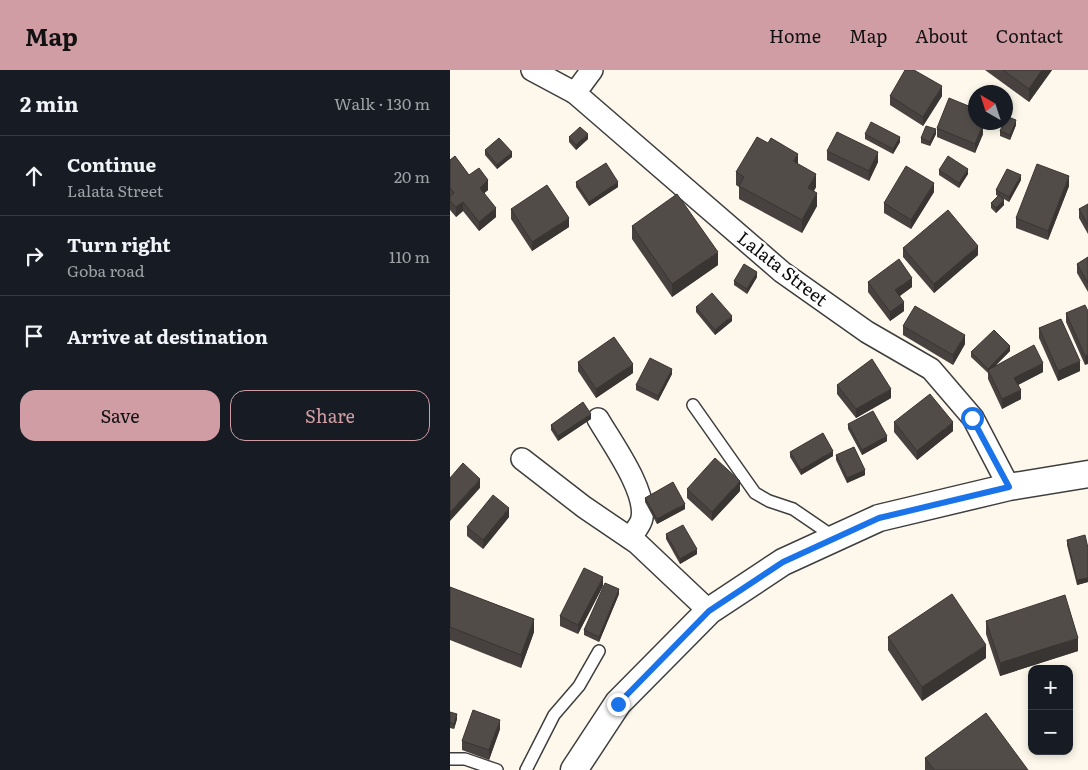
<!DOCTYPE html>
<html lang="en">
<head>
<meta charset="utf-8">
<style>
  body { margin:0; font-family:Literata,serif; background:#20242c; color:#f1f3f6 }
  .controls { position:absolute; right:15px; bottom:15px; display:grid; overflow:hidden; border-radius:10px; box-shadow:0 2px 8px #0003 }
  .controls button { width:45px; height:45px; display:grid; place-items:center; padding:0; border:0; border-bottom:1px solid #363941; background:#171b24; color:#f1f3f6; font:25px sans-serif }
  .compass { position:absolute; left:518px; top:15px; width:45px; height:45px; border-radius:50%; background:#171b24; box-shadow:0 2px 8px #0003; rotate:321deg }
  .stop { position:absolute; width:15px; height:15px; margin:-11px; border:4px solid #1a73e8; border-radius:50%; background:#fff }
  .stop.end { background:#1a73e8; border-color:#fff; box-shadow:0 1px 5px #0008 }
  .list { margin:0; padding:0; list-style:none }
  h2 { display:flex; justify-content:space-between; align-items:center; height:65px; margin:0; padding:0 20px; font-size:21px }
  h2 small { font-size:16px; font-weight:400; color:#9ea1a6 }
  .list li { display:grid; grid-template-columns:32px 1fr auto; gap:15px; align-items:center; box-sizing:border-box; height:80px; padding:0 20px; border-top:1px solid #363941 }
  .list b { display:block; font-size:19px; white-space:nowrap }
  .list p { margin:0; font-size:16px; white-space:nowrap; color:#9ea1a6 }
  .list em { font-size:16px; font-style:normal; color:#9ea1a6 }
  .actions { display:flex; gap:10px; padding:15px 20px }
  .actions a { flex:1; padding:11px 0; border:1px solid #d19da4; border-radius:15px; text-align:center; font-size:18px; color:#d19da4 }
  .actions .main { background:#d19da4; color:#111 }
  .icon { flex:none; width:28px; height:28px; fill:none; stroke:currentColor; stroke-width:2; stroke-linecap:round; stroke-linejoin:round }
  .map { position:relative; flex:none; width:638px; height:700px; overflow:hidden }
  header { display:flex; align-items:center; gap:30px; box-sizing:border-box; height:70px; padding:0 25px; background:#d19da4; color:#111 }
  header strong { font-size:24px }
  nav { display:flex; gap:28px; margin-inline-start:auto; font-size:18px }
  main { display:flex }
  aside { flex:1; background:#171b24 }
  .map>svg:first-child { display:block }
</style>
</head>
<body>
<header>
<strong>Map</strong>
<nav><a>Home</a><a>Map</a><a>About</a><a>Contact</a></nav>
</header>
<main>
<aside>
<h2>2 min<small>Walk · 130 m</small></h2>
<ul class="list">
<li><svg class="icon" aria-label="ahead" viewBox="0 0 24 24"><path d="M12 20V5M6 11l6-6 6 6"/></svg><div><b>Continue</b><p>Lalata Street</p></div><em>20 m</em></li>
<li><svg class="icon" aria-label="right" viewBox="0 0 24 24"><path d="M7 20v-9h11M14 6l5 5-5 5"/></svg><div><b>Turn right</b><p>Goba road</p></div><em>110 m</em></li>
<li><svg class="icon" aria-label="arrive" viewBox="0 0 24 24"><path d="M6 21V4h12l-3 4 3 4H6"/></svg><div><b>Arrive at destination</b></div></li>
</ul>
<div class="actions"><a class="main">Save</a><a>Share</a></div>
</aside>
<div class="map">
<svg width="638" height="700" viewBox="0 0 638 700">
  <rect width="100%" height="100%" fill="#fdf8eb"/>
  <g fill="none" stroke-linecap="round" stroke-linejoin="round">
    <!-- service casing -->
    <g stroke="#3e3e3e" stroke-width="14">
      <g id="service">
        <path d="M 243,335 L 305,423 L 319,431 L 343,439 L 384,467"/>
        <path d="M 0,689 L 15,689 L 47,700"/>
        <path d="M 76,700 L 104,645 L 129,616 L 149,581"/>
      </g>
    </g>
    <!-- minor casing -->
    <g stroke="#3e3e3e" stroke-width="24">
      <g id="minor">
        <path d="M 82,0 L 125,23 L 332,202 L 417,262 L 481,299 L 523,348 L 559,417"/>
        <path d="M 125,23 L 142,0"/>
        <path d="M 148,349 C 162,373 197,421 192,448 C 191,455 184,462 180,468"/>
        <path d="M 72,389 L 134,437 L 187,473 L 259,541"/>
      </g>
    </g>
    <!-- tertiary casing -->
    <g stroke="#3e3e3e" stroke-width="29">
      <path id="tertiary" d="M 124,700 L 168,633 L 259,541 L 333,492 L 429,448 L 559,417 L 638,404"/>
    </g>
    <!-- service -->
    <use href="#service" stroke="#fff" stroke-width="11"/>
    <!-- minor -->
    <use href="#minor" stroke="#fff" stroke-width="21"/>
    <!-- tertiary -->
    <use href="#tertiary" stroke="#fff" stroke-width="26"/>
  </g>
  <!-- wall -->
  <g fill="#47413f">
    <path d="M 535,0 L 602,0 L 579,32 Z"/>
    <path d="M 440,26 L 492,26 L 473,56 L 440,35 Z"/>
    <path d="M 526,52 L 533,64 L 525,83 L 487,67 L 487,58 Z"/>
    <path d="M 566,55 L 560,70 L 550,66 L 550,61 Z"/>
    <path d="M 415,64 L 450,72 L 443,84 L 415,69 Z"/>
    <path d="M 486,64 L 480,76 L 471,73 L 471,68 Z"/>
    <path d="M 119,67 L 138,69 L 126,80 L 119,72 Z"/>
    <path d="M 35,80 L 62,87 L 47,99 L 35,85 Z"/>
    <path d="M 377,81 L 428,92 L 419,111 L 377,90 Z"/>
    <path d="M 0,90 L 38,120 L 34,123 L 46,147 L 29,161 L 13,141 L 6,147 L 0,140 Z"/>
    <path d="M 348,94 L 366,117 L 364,121 L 367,136 L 352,163 L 289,129 L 289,117 L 286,115 L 286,102 Z"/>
    <path d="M 489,100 L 518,104 L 509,118 L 489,105 Z"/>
    <path d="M 571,110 L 559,132 L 554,129 L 554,135 L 546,143 L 541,138 L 541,133 L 548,126 L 546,125 L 546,120 Z"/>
    <path d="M 126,112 L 168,117 L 139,136 L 126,117 Z"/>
    <path d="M 619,116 L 598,170 L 566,158 L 566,148 Z"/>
    <path d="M 484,122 L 461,159 L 434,143 L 434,133 Z"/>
    <path d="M 638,134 L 638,164 L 629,148 L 629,139 Z"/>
    <path d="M 61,139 L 119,157 L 82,181 L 61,149 Z"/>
    <path d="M 182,156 L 268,195 L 222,227 L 182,169 Z"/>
    <path d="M 453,178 L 528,185 L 484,223 L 453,187 Z"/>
    <path d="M 638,187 L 638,222 L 627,203 L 627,194 Z"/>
    <path d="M 307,207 L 297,224 L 284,215 L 284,211 Z"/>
    <path d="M 418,212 L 462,217 L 450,226 L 454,241 L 440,251 L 418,222 Z"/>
    <path d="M 246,237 L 282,251 L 265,265 L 246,242 Z"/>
    <path d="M 638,241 L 635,295 L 616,252 L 616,243 Z"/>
    <path d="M 453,256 L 515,274 L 503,295 L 453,265 Z"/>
    <path d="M 589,258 L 630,301 L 608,311 L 589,268 Z"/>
    <path d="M 560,281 L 546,295 L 593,302 L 568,315 L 571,329 L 552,339 L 538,309 L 538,303 L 521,287 L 521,282 Z"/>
    <path d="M 128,292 L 183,303 L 146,328 L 128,301 Z"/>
    <path d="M 222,304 L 208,331 L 186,320 L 186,315 Z"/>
    <path d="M 387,315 L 441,328 L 406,348 L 387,324 Z"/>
    <path d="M 141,349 L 108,371 L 101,360 L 101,355 Z"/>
    <path d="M 444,352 L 503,361 L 467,390 L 444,362 Z"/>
    <path d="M 398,354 L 437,371 L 412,385 L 398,359 Z"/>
    <path d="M 340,382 L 383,386 L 351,405 L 340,387 Z"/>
    <path d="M 386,385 L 415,405 L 397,413 L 386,390 Z"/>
    <path d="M 237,419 L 290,421 L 262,451 L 237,428 Z"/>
    <path d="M 195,428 L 235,439 L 207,454 L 195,432 Z"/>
    <path d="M 59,447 L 33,479 L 17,466 L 17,457 Z"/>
    <path d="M 216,464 L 247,484 L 230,494 L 216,469 Z"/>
    <path d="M 617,470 L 638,478 L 638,512 L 627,515 L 617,475 Z"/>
    <path d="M 153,516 L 128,564 L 110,556 L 110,546 Z"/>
    <path d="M 0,517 L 84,562 L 71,598 L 0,570 Z"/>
    <path d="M 169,524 L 149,572 L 134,565 L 134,560 Z"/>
    <path d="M 536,551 L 628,581 L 550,606 L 536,564 Z"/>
    <path d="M 438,567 L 536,588 L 472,631 L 438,580 Z"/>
    <path d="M 0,642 L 7,649 L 4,659 L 0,658 Z"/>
    <path d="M 50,659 L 39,690 L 12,680 L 12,671 Z"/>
    <path d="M 475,688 L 578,700 L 475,700 Z"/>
  </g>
  <!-- shaded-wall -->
  <g fill="#393533">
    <path d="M 592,0 L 602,0 L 579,32 L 579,19 Z"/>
    <path d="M 492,16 L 492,26 L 473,56 L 473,47 Z"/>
    <path d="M 566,50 L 566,55 L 560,70 L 560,65 Z"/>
    <path d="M 533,54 L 533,64 L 525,83 L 525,74 Z"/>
    <path d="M 486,59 L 486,64 L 480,76 L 480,72 Z"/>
    <path d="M 138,64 L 138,69 L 126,80 L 126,75 Z"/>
    <path d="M 450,67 L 450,72 L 443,84 L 443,79 Z"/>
    <path d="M 62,82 L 62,87 L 47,99 L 47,95 Z"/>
    <path d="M 428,82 L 428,92 L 419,111 L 419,101 Z"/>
    <path d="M 348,84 L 348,97 L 343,91 Z"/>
    <path d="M 518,99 L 518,104 L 509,118 L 509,113 Z"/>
    <path d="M 366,104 L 366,117 L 358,131 L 358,118 Z"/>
    <path d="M 571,105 L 571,110 L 559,132 L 559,127 Z"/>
    <path d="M 619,106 L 619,116 L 598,170 L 598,161 Z"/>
    <path d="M 38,110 L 38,120 L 30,127 L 30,118 Z"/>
    <path d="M 168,112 L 168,117 L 139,136 L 139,132 Z"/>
    <path d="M 484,113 L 484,122 L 461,159 L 461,150 Z"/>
    <path d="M 367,123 L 367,136 L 352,163 L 352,150 Z"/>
    <path d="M 554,130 L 554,135 L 546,143 L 546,138 Z"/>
    <path d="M 13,132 L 13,141 L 6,147 L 6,137 Z"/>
    <path d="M 46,138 L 46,147 L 29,161 L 29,152 Z"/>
    <path d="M 119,148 L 119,157 L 82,181 L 82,172 Z"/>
    <path d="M 528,176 L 528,185 L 484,223 L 484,214 Z"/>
    <path d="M 268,182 L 268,195 L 222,227 L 222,214 Z"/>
    <path d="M 307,202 L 307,207 L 297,224 L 297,219 Z"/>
    <path d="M 462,208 L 462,217 L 445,229 L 445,220 Z"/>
    <path d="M 454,232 L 454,241 L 440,251 L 440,242 Z"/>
    <path d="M 282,246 L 282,251 L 265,265 L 265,260 Z"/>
    <path d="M 515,265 L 515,274 L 503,295 L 503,285 Z"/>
    <path d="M 560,276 L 560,281 L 539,302 L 538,299 Z"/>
    <path d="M 638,284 L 638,294 L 635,295 L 635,286 Z"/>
    <path d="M 630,291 L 630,301 L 608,311 L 608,301 Z"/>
    <path d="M 593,293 L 593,302 L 564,317 L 564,308 Z"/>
    <path d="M 183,294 L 183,303 L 146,328 L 146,319 Z"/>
    <path d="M 222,299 L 222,304 L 208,331 L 208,326 Z"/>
    <path d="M 441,319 L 441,328 L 406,348 L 406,339 Z"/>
    <path d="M 571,320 L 571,329 L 552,339 L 552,329 Z"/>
    <path d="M 141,344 L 141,349 L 108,371 L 108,366 Z"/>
    <path d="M 503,352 L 503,361 L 467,390 L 467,381 Z"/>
    <path d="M 437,366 L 437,371 L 412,385 L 412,380 Z"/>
    <path d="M 383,381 L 383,386 L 351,405 L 351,400 Z"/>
    <path d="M 415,400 L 415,405 L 397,413 L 397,408 Z"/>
    <path d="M 30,409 L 30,418 L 0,451 L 0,442 Z"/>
    <path d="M 290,411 L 290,421 L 262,451 L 262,442 Z"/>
    <path d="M 235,434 L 235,439 L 207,454 L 207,449 Z"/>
    <path d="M 59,438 L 59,447 L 33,479 L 33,470 Z"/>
    <path d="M 247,479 L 247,484 L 230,494 L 230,489 Z"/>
    <path d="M 153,507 L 153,516 L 128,564 L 128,555 Z"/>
    <path d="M 638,508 L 638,512 L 627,515 L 627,510 Z"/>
    <path d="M 169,519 L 169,524 L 149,572 L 149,567 Z"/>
    <path d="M 84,549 L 84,562 L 71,598 L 71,585 Z"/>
    <path d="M 628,568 L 628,581 L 550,606 L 550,593 Z"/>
    <path d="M 536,575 L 536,588 L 472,631 L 472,617 Z"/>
    <path d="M 7,644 L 7,649 L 4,659 L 4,654 Z"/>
    <path d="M 50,650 L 50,659 L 39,690 L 39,680 Z"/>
  </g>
  <!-- building -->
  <g fill="#524c49" stroke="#393533">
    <path d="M 455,0 L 464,0 L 492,16 L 473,47 L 440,26 Z"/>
    <path d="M 553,0 L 592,0 L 579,19 Z"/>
    <path d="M 499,28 L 526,39 L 525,51 L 526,52 L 529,52 L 533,54 L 525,74 L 487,58 Z"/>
    <path d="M 556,46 L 566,50 L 560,65 L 550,61 L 554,52 L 556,52 Z"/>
    <path d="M 421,52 L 450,67 L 443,79 L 415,64 Z"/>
    <path d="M 476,56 L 486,59 L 480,72 L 471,68 Z"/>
    <path d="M 130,57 L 138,64 L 126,75 L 119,67 Z"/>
    <path d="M 387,62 L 428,82 L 419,101 L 377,81 Z"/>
    <path d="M 307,67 L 318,73 L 321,68 L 348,84 L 343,91 L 366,104 L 358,118 L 367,123 L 352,150 L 289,116 L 294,107 L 286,102 Z"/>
    <path d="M 49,68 L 62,82 L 47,95 L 35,80 Z"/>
    <path d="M 5,86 L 19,105 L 29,98 L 38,110 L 30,118 L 46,138 L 29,152 L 13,132 L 6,137 L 0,131 L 0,126 L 4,123 L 0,118 L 0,90 Z"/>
    <path d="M 498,86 L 518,99 L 509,113 L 489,100 Z"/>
    <path d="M 156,93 L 168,112 L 139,132 L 126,112 Z"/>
    <path d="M 587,94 L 619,106 L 598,161 L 566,148 Z"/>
    <path d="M 456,96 L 484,113 L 461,150 L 434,133 Z"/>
    <path d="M 557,99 L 571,105 L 559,127 L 546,120 Z"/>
    <path d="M 97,115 L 119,148 L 82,172 L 61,139 Z"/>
    <path d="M 227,124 L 268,182 L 222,214 L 182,156 Z"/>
    <path d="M 549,125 L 554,130 L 546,138 L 541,133 Z"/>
    <path d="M 638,134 L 638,155 L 629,139 Z"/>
    <path d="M 498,140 L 528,176 L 484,214 L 453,178 Z"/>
    <path d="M 638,187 L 638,213 L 627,194 Z"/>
    <path d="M 449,189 L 462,208 L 445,220 L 454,232 L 440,242 L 418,212 Z"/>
    <path d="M 294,194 L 307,202 L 297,219 L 284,211 Z"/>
    <path d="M 262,223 L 282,246 L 265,260 L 246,237 Z"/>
    <path d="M 635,235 L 638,241 L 638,284 L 635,286 L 616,243 Z"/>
    <path d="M 465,236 L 515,265 L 503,285 L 453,256 Z"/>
    <path d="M 611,249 L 630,291 L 608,301 L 589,258 Z"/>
    <path d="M 544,260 L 560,276 L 538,299 L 521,282 Z"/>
    <path d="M 164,267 L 183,294 L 146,319 L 128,292 Z"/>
    <path d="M 584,275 L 593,293 L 564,308 L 571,320 L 552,329 L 538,300 Z"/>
    <path d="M 200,288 L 222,299 L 208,326 L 186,315 Z"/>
    <path d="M 422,289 L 441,319 L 406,339 L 387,315 Z"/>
    <path d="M 480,324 L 503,352 L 467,381 L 444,352 Z"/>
    <path d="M 133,332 L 141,344 L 108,366 L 101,355 Z"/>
    <path d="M 423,341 L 437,366 L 412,380 L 398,354 Z"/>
    <path d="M 373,363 L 383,381 L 351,400 L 340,382 Z"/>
    <path d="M 404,377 L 415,400 L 397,408 L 386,385 Z"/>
    <path d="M 265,388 L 290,411 L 262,442 L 237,419 Z"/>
    <path d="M 13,393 L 30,409 L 0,442 L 0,408 Z"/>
    <path d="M 223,412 L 235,434 L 207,449 L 195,428 Z"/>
    <path d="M 43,425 L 59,438 L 33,470 L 17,457 Z"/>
    <path d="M 233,455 L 247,479 L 230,489 L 216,464 Z"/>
    <path d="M 635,465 L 638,478 L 638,508 L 627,510 L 617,470 Z"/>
    <path d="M 134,498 L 153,507 L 128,555 L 110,546 Z"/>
    <path d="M 155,513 L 169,519 L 149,567 L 134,560 Z"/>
    <path d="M 0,517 L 84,549 L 71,585 L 0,557 Z"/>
    <path d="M 502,524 L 536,575 L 472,617 L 438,567 Z"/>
    <path d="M 615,525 L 628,568 L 550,593 L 536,551 Z"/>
    <path d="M 23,640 L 50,650 L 39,680 L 12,671 Z"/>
    <path d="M 0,642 L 7,644 L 4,654 L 0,653 Z"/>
    <path d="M 536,643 L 578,700 L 484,700 L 475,688 Z"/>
  </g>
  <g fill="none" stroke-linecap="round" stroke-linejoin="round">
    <!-- route -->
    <path stroke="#1a73e8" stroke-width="6" d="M 168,634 L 259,541 L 333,492 L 429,448 L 559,417 L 522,348"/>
  </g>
  <g text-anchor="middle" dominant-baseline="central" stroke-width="5" stroke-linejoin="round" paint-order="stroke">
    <!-- street labels -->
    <g font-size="18" fill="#0b0b0b" stroke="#fff">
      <text transform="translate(333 198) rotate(38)">Lalata Street</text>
    </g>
  </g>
</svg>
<div class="controls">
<button>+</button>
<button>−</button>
</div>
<svg class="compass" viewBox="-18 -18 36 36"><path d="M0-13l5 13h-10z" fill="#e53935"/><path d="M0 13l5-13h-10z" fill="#9ea1a6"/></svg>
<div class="stop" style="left:522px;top:348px"></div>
<div class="stop end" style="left:168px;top:634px"></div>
</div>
</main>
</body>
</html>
